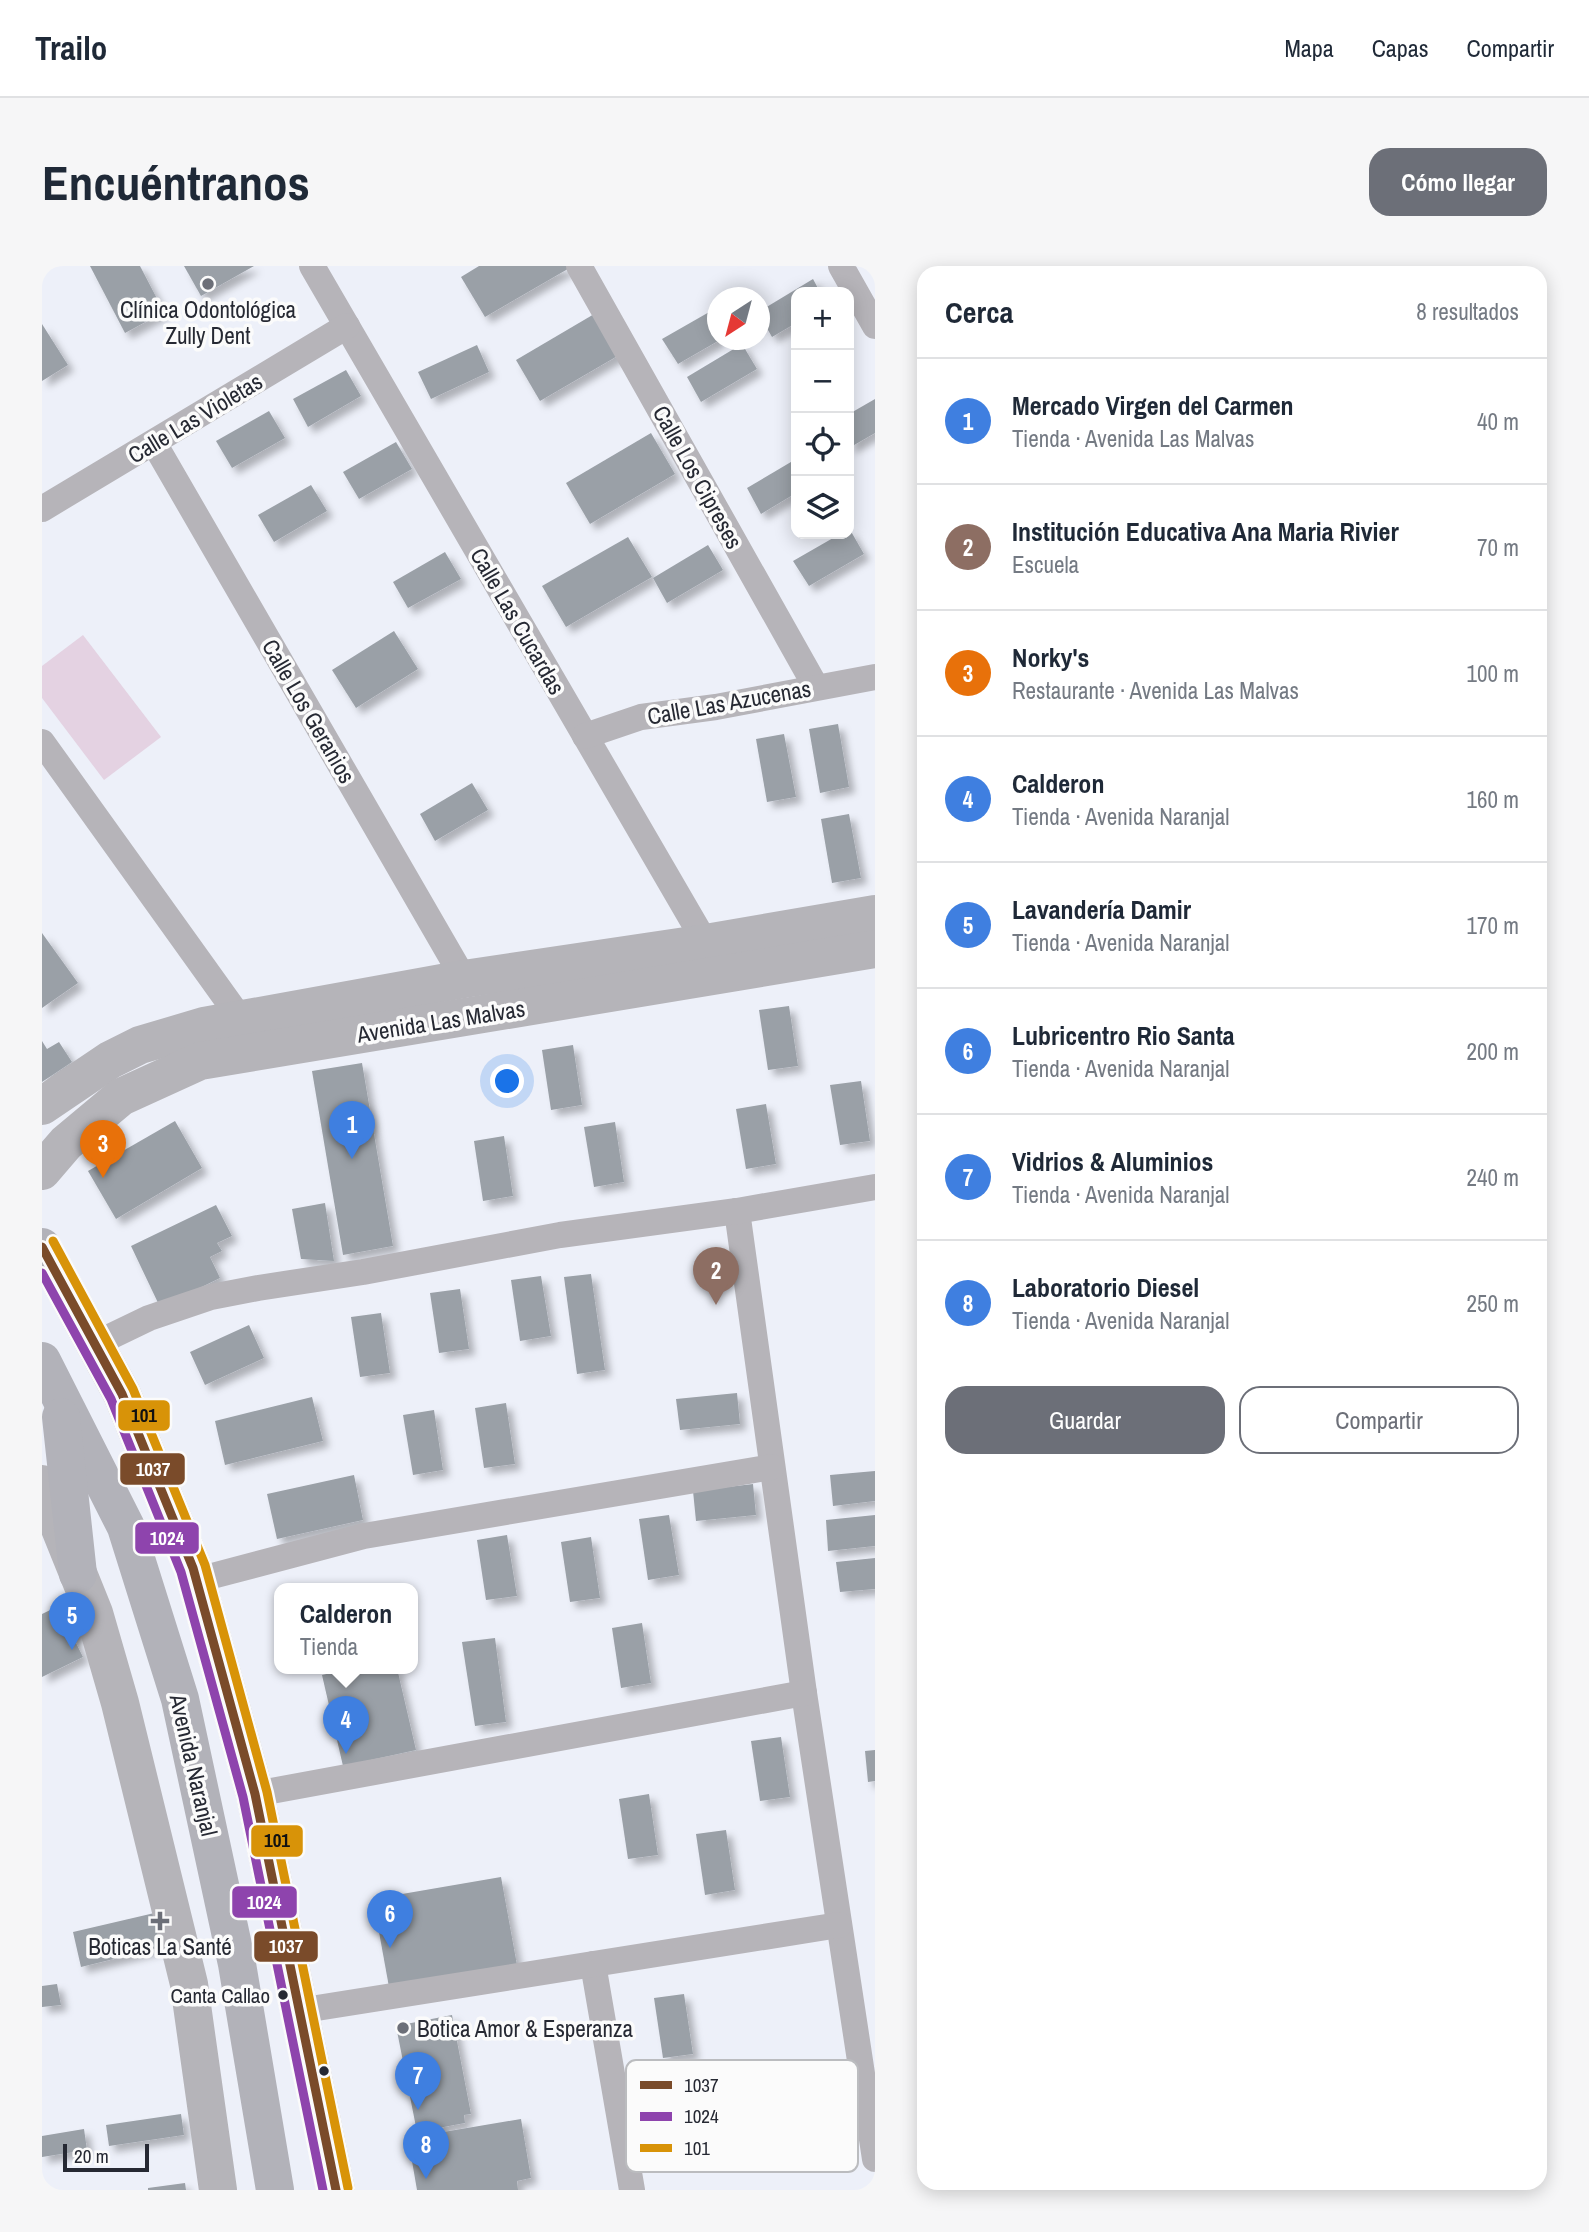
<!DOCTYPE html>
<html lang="es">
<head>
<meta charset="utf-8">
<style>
  body { margin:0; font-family:"Archivo Narrow",sans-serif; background:#f6f6f7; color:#1f2937 }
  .controls { position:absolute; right:21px; top:21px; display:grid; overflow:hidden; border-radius:14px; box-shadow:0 4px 18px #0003 }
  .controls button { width:63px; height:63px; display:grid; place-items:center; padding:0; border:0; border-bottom:2px solid #e0e1e3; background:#fff; color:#1f2937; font:35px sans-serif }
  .compass { position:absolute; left:665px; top:21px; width:63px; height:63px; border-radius:50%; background:#fff; box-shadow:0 4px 18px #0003; rotate:216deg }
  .scale { position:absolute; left:21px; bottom:18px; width:86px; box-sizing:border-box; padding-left:7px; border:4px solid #262933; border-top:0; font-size:19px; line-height:24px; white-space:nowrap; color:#262933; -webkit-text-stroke:5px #fbfbfb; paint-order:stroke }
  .you { position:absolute; left:466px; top:816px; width:24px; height:24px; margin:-18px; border:5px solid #fff; border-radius:50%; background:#1a73e8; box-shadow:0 0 0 10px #1a73e833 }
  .badge { display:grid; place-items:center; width:46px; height:46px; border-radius:50%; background:#6c6f78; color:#fff; font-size:23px; font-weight:700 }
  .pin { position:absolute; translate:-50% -58px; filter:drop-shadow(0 2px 4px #0008) }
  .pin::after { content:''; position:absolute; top:37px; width:24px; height:21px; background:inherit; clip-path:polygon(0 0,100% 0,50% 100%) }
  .popup { position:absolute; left:232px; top:1317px; width:144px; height:91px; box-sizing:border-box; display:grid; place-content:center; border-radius:14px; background:#fff; filter:drop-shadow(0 2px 5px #0005); font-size:23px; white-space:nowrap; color:#747a83 }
  .popup b { font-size:26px; color:#1f2937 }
  .popup::after { content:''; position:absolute; left:50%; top:100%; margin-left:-14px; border:14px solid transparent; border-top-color:#fff }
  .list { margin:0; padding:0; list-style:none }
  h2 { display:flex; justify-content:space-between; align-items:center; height:91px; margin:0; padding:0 28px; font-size:30px }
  h2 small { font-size:23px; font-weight:400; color:#747a83 }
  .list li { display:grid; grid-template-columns:46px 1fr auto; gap:21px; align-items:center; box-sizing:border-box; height:126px; padding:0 28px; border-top:2px solid #e0e1e3 }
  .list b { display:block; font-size:26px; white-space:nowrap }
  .list p { margin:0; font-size:23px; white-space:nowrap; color:#747a83 }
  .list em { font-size:23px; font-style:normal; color:#747a83 }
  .actions { display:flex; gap:14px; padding:21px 28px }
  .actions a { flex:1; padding:16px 0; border:2px solid #6c6f78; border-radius:21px; text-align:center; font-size:24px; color:#6c6f78 }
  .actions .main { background:#6c6f78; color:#fff }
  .icon { flex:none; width:38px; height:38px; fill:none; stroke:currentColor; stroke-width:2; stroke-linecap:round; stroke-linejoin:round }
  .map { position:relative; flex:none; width:833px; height:1924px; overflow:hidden; border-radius:21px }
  header { display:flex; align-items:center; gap:42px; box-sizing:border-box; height:98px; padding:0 35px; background:#fff; border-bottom:2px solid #e0e1e3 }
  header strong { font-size:33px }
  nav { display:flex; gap:38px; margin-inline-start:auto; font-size:24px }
  .intro { display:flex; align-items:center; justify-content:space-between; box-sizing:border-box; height:168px; padding:0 42px }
  h1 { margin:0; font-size:49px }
  .button { padding:18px 32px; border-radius:21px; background:#6c6f78; color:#fff; font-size:24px; font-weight:700 }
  main { display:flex; gap:42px; padding:0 42px }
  aside { flex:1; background:#fff; border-radius:21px; box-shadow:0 4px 18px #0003 }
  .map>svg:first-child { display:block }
</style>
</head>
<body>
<header>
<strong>Trailo</strong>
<nav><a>Mapa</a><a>Capas</a><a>Compartir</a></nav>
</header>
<div class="intro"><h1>Encuéntranos</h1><a class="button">Cómo llegar</a></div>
<main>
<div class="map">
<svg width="833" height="1924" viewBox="0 0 833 1924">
  <defs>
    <filter id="shadow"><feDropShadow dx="6" dy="6" stdDeviation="3.5" flood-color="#0004"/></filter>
  </defs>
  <rect width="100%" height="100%" fill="#edf0f9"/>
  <!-- garden -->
  <path fill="#e4d2e2" d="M 41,369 L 119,471 L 62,514 L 0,432 L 0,400 Z"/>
  <!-- building -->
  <g fill="#9aa0a7" filter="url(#shadow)">
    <path d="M 48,0 L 98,0 L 122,46 L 83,67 Z"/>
    <path d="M 142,0 L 212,0 L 159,30 Z"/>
    <path d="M 437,0 L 531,0 L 443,51 L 419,11 Z"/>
    <path d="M 771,13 L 778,26 L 754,26 L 754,57 L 730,71 L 718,50 L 718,45 Z"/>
    <path d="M 676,41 L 676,75 L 636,98 L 620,73 Z"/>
    <path d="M 559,44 L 584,85 L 498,135 L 474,94 Z"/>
    <path d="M 0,58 L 26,99 L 0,115 Z"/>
    <path d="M 700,78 L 715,103 L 659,136 L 645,111 Z"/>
    <path d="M 435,79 L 447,106 L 389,133 L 376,106 Z"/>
    <path d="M 304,104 L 319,130 L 266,161 L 251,133 Z"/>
    <path d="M 833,133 L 833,167 L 807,182 L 807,148 Z"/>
    <path d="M 227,145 L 243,172 L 190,202 L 174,175 Z"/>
    <path d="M 609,167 L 633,208 L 548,258 L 524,217 Z"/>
    <path d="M 354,176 L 370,203 L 317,233 L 301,206 Z"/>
    <path d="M 754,193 L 754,227 L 719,248 L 705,222 Z"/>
    <path d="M 269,219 L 285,245 L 232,276 L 216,249 Z"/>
    <path d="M 807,262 L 822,288 L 767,320 L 751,295 L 798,268 L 807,268 Z"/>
    <path d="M 586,271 L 610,311 L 524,361 L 500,320 Z"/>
    <path d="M 666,279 L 681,304 L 625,337 L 611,312 Z"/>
    <path d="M 403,286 L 419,313 L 366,342 L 351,316 Z"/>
    <path d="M 352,365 L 376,403 L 314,442 L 290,404 Z"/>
    <path d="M 796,458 L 807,521 L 778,527 L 767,463 Z"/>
    <path d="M 742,468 L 754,531 L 725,536 L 714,473 Z"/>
    <path d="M 430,517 L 446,544 L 393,575 L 378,548 Z"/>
    <path d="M 807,548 L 819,612 L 790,617 L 779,553 Z"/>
    <path d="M 0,667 L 36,717 L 0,742 Z"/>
    <path d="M 747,740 L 756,800 L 726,804 L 717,744 Z"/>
    <path d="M 0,775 L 5,783 L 17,776 L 30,796 L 0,816 Z"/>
    <path d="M 531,779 L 540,839 L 509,844 L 500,784 Z"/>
    <path d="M 320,797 L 351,980 L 301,989 L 270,805 Z"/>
    <path d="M 819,815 L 828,875 L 798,879 L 788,819 Z"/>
    <path d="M 724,838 L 734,898 L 704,903 L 694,843 Z"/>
    <path d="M 133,855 L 160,902 L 74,953 L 46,905 Z"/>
    <path d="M 573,856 L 582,916 L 552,921 L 542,861 Z"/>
    <path d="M 462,870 L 471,930 L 441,935 L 432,875 Z"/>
    <path d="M 283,937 L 292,995 L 259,993 L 250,943 Z"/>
    <path d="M 174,939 L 190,970 L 175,977 L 180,985 L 168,991 L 178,1012 L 118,1041 L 89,980 Z"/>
    <path d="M 549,1008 L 563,1104 L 535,1108 L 522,1011 Z"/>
    <path d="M 499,1010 L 509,1070 L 478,1075 L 469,1014 Z"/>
    <path d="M 418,1023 L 427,1083 L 397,1087 L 388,1027 Z"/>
    <path d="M 339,1047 L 348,1107 L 318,1111 L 309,1051 Z"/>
    <path d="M 207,1059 L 222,1092 L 163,1119 L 148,1086 Z"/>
    <path d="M 695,1127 L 698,1158 L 638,1164 L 634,1133 Z"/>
    <path d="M 270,1131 L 281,1175 L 183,1199 L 173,1155 Z"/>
    <path d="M 464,1137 L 473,1198 L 442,1202 L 433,1142 Z"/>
    <path d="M 392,1144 L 401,1204 L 371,1209 L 361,1149 Z"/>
    <path d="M 833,1205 L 833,1235 L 791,1240 L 788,1209 Z"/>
    <path d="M 312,1209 L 321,1254 L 235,1273 L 225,1228 Z"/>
    <path d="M 711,1218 L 714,1249 L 654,1255 L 651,1225 Z"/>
    <path d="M 627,1249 L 637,1309 L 606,1314 L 597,1253 Z"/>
    <path d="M 833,1249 L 833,1280 L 786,1285 L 784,1254 Z"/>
    <path d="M 465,1269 L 475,1330 L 444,1334 L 435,1274 Z"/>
    <path d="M 549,1271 L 558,1332 L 528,1336 L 519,1276 Z"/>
    <path d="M 833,1292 L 833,1323 L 798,1326 L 794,1296 Z"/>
    <path d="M 31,1333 L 44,1359 L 32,1373 L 41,1391 L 0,1411 L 0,1348 Z"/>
    <path d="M 600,1357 L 609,1417 L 579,1422 L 570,1362 Z"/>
    <path d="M 453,1372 L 464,1456 L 433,1460 L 420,1376 Z"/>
    <path d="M 311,1402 L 355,1402 L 374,1484 L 301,1500 L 280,1409 Z"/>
    <path d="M 739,1471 L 748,1531 L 718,1535 L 709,1475 Z"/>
    <path d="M 833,1484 L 833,1515 L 826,1516 L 823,1485 Z"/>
    <path d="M 607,1528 L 616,1589 L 586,1593 L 577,1533 Z"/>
    <path d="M 684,1564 L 693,1624 L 663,1629 L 654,1568 Z"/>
    <path d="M 459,1611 L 475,1699 L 347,1721 L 331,1633 Z"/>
    <path d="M 121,1645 L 129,1679 L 39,1701 L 31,1666 Z"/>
    <path d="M 15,1718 L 19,1739 L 0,1741 L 0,1720 Z"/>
    <path d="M 642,1728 L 651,1788 L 621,1792 L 612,1732 Z"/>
    <path d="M 410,1749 L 429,1848 L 422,1849 L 423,1857 L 375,1866 L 354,1760 Z"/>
    <path d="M 139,1848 L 142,1869 L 67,1880 L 64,1859 Z"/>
    <path d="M 479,1853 L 489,1912 L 475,1915 L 476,1924 L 375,1924 L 366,1872 Z"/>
    <path d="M 42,1863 L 45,1884 L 0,1891 L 0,1870 Z"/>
    <path d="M 143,1917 L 144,1924 L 106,1924 L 106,1922 Z"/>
  </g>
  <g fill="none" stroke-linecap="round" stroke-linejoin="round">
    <!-- street -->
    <g stroke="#b6b4b9" stroke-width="26">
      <path d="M 270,0 L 670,688"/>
      <path d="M 537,0 L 774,421"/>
      <path d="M 799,0 L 833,60"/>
      <path d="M 112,177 L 422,713"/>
      <path d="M 0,243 L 305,60"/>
      <path d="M 543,470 L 599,451 L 674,441 L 833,411"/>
      <path d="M 0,476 L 208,766"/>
      <path d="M 695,945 L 762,1427 L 833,1893"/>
      <path d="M 53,1078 L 107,1052 L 169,1031 L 216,1022 L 321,1006 L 518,969 L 695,945 L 833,921"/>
      <path d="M 155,1314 L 322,1270 L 730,1201"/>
      <path d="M 213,1528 L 762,1427"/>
      <path d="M 551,1698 L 590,1924"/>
      <path d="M 256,1745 L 797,1659"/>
    </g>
    <!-- secondary -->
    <g stroke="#b5b4b9" stroke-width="38">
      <path d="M 0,840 L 68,794 L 98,779 L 162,760 L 422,713 L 664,677 L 833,648"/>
      <path d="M 0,905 L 24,877 L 79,831 L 158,795 L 833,683"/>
      <path d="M 0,1218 L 52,1347 L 78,1437 L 147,1718 L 176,1924"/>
    </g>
    <!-- highway -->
    <g stroke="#b2b2b9" stroke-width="38">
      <path d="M 0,981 L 80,1128 L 151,1302 L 213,1528 L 294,1924"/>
      <path d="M 0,1095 L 84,1261 L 138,1433 L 195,1698 L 233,1924"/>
      <path d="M 19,1151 L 36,1308"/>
    </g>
    <!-- bus-1 casing -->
    <g stroke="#fbfbfb" stroke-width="14">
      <path id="bus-1" d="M 0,981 L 80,1128 L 151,1302 L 213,1528 L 294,1924"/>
    </g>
    <!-- bus-2 casing -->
    <g stroke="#fbfbfb" stroke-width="14">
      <path id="bus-2" d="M 0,1007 L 69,1133 L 139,1306 L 201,1531 L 281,1924"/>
    </g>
    <!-- bus-3 casing -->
    <g stroke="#fbfbfb" stroke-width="14">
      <path id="bus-3" d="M 11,975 L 91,1123 L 163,1299 L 225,1526 L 306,1922"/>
    </g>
    <!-- bus-1 -->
    <use href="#bus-1" stroke="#7a4b2a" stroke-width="9"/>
    <!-- bus-2 -->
    <use href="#bus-2" stroke="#8e44ad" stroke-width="9"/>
    <!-- bus-3 -->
    <use href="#bus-3" stroke="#d89308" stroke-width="9"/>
  </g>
  <!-- markers -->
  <g fill="#6c6f78" stroke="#fbfbfb" stroke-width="2.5">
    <circle cx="166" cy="18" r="7"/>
    <path d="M114.5 1644.5h7v7h7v7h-7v7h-7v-7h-7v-7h7z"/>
    <circle cx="361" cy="1762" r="7"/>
  </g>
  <g fill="#262933" stroke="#fbfbfb" stroke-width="2.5">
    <circle cx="241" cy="1729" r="6"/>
    <circle cx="282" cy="1805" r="6"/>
  </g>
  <g text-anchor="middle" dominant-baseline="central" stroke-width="7" stroke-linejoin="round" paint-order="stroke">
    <!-- bus labels -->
    <g font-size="21" fill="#262933" stroke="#fbfbfb" text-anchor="end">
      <text x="228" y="1729">Canta Callao</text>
    </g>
    <!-- poi labels -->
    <g font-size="23" fill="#262933" stroke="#fbfbfb">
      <text x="166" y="43">Clínica Odontológica<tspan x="166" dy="26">Zully Dent</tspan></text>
      <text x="118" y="1680">Boticas La Santé</text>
      <text x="375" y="1762" text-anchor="start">Botica Amor &amp; Esperanza</text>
    </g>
    <!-- street labels -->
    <g font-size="23" fill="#262933" stroke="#fbfbfb">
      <text transform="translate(153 152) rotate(-31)">Calle Las Violetas</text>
      <text transform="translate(656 211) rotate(61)">Calle Los Cipreses</text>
      <text transform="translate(476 355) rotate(60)">Calle Las Cucardas</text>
      <text transform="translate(687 436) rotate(-10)">Calle Las Azucenas</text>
      <text transform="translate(267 445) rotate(60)">Calle Los Geranios</text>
      <text transform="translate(399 755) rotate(-9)">Avenida Las Malvas</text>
      <text transform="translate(152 1499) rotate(77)">Avenida Naranjal</text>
    </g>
  </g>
  <!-- legend -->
  <rect x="584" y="1794" width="232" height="112" rx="10" fill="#fbfbfb" stroke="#bbbcbf" stroke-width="2"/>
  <rect x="598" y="1815" width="32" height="8" fill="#7a4b2a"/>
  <rect x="598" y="1846" width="32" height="9" fill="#8e44ad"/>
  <rect x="598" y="1878" width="32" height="8" fill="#d89308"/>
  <g font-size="19" fill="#262933">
    <text x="642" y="1826">1037</text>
    <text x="642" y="1857">1024</text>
    <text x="642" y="1889">101</text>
  </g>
  <g stroke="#fbfbfb" stroke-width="2.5">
    <rect x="75" y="1133" width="54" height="33" rx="7" fill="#d89308"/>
    <rect x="77" y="1186" width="67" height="34" rx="7" fill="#7a4b2a"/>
    <rect x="92" y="1255" width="66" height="34" rx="7" fill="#8e44ad"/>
    <rect x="208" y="1558" width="54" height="34" rx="7" fill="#d89308"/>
    <rect x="189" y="1619" width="67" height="34" rx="7" fill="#8e44ad"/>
    <rect x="211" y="1664" width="66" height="33" rx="7" fill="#7a4b2a"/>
  </g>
  <g font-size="19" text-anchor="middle" font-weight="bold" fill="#fff">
    <text x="111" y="1210">1037</text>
    <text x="125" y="1279">1024</text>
    <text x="222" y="1643">1024</text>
    <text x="244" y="1687">1037</text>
  </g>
  <g font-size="19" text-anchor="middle" font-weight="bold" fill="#111">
    <text x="102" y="1156">101</text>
    <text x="235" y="1581">101</text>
  </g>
</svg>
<div class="controls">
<button>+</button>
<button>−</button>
<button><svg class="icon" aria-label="locate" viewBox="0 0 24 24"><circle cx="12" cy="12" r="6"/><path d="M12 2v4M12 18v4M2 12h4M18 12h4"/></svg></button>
<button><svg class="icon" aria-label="layers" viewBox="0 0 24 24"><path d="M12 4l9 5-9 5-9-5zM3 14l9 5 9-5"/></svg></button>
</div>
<svg class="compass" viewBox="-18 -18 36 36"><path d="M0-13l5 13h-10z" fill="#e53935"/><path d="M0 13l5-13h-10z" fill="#747a83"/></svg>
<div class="scale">20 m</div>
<div class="you"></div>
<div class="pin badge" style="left:310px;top:893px;background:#3f7fe0">1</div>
<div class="pin badge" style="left:674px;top:1039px;background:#8d6e63">2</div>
<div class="pin badge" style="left:61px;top:912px;background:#e8710a">3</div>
<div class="pin badge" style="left:304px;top:1488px;background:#3f7fe0">4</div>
<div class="popup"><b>Calderon</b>Tienda</div>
<div class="pin badge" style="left:30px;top:1384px;background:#3f7fe0">5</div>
<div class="pin badge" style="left:348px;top:1682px;background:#3f7fe0">6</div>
<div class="pin badge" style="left:376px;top:1844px;background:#3f7fe0">7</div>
<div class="pin badge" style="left:384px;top:1913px;background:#3f7fe0">8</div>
</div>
<aside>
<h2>Cerca<small>8 resultados</small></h2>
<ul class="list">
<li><span class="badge" style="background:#3f7fe0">1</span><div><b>Mercado Virgen del Carmen</b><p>Tienda · Avenida Las Malvas</p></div><em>40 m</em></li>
<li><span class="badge" style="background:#8d6e63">2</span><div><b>Institución Educativa Ana Maria Rivier</b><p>Escuela</p></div><em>70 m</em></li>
<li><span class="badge" style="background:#e8710a">3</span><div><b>Norky's</b><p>Restaurante · Avenida Las Malvas</p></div><em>100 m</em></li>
<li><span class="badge" style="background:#3f7fe0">4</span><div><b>Calderon</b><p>Tienda · Avenida Naranjal</p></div><em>160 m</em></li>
<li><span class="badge" style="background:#3f7fe0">5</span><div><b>Lavandería Damir</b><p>Tienda · Avenida Naranjal</p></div><em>170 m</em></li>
<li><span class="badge" style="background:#3f7fe0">6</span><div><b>Lubricentro Rio Santa</b><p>Tienda · Avenida Naranjal</p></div><em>200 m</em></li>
<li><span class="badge" style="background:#3f7fe0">7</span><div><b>Vidrios &amp; Aluminios</b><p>Tienda · Avenida Naranjal</p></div><em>240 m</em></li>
<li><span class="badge" style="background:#3f7fe0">8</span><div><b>Laboratorio Diesel</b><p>Tienda · Avenida Naranjal</p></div><em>250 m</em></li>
</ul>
<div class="actions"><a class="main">Guardar</a><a>Compartir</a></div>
</aside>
</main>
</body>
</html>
